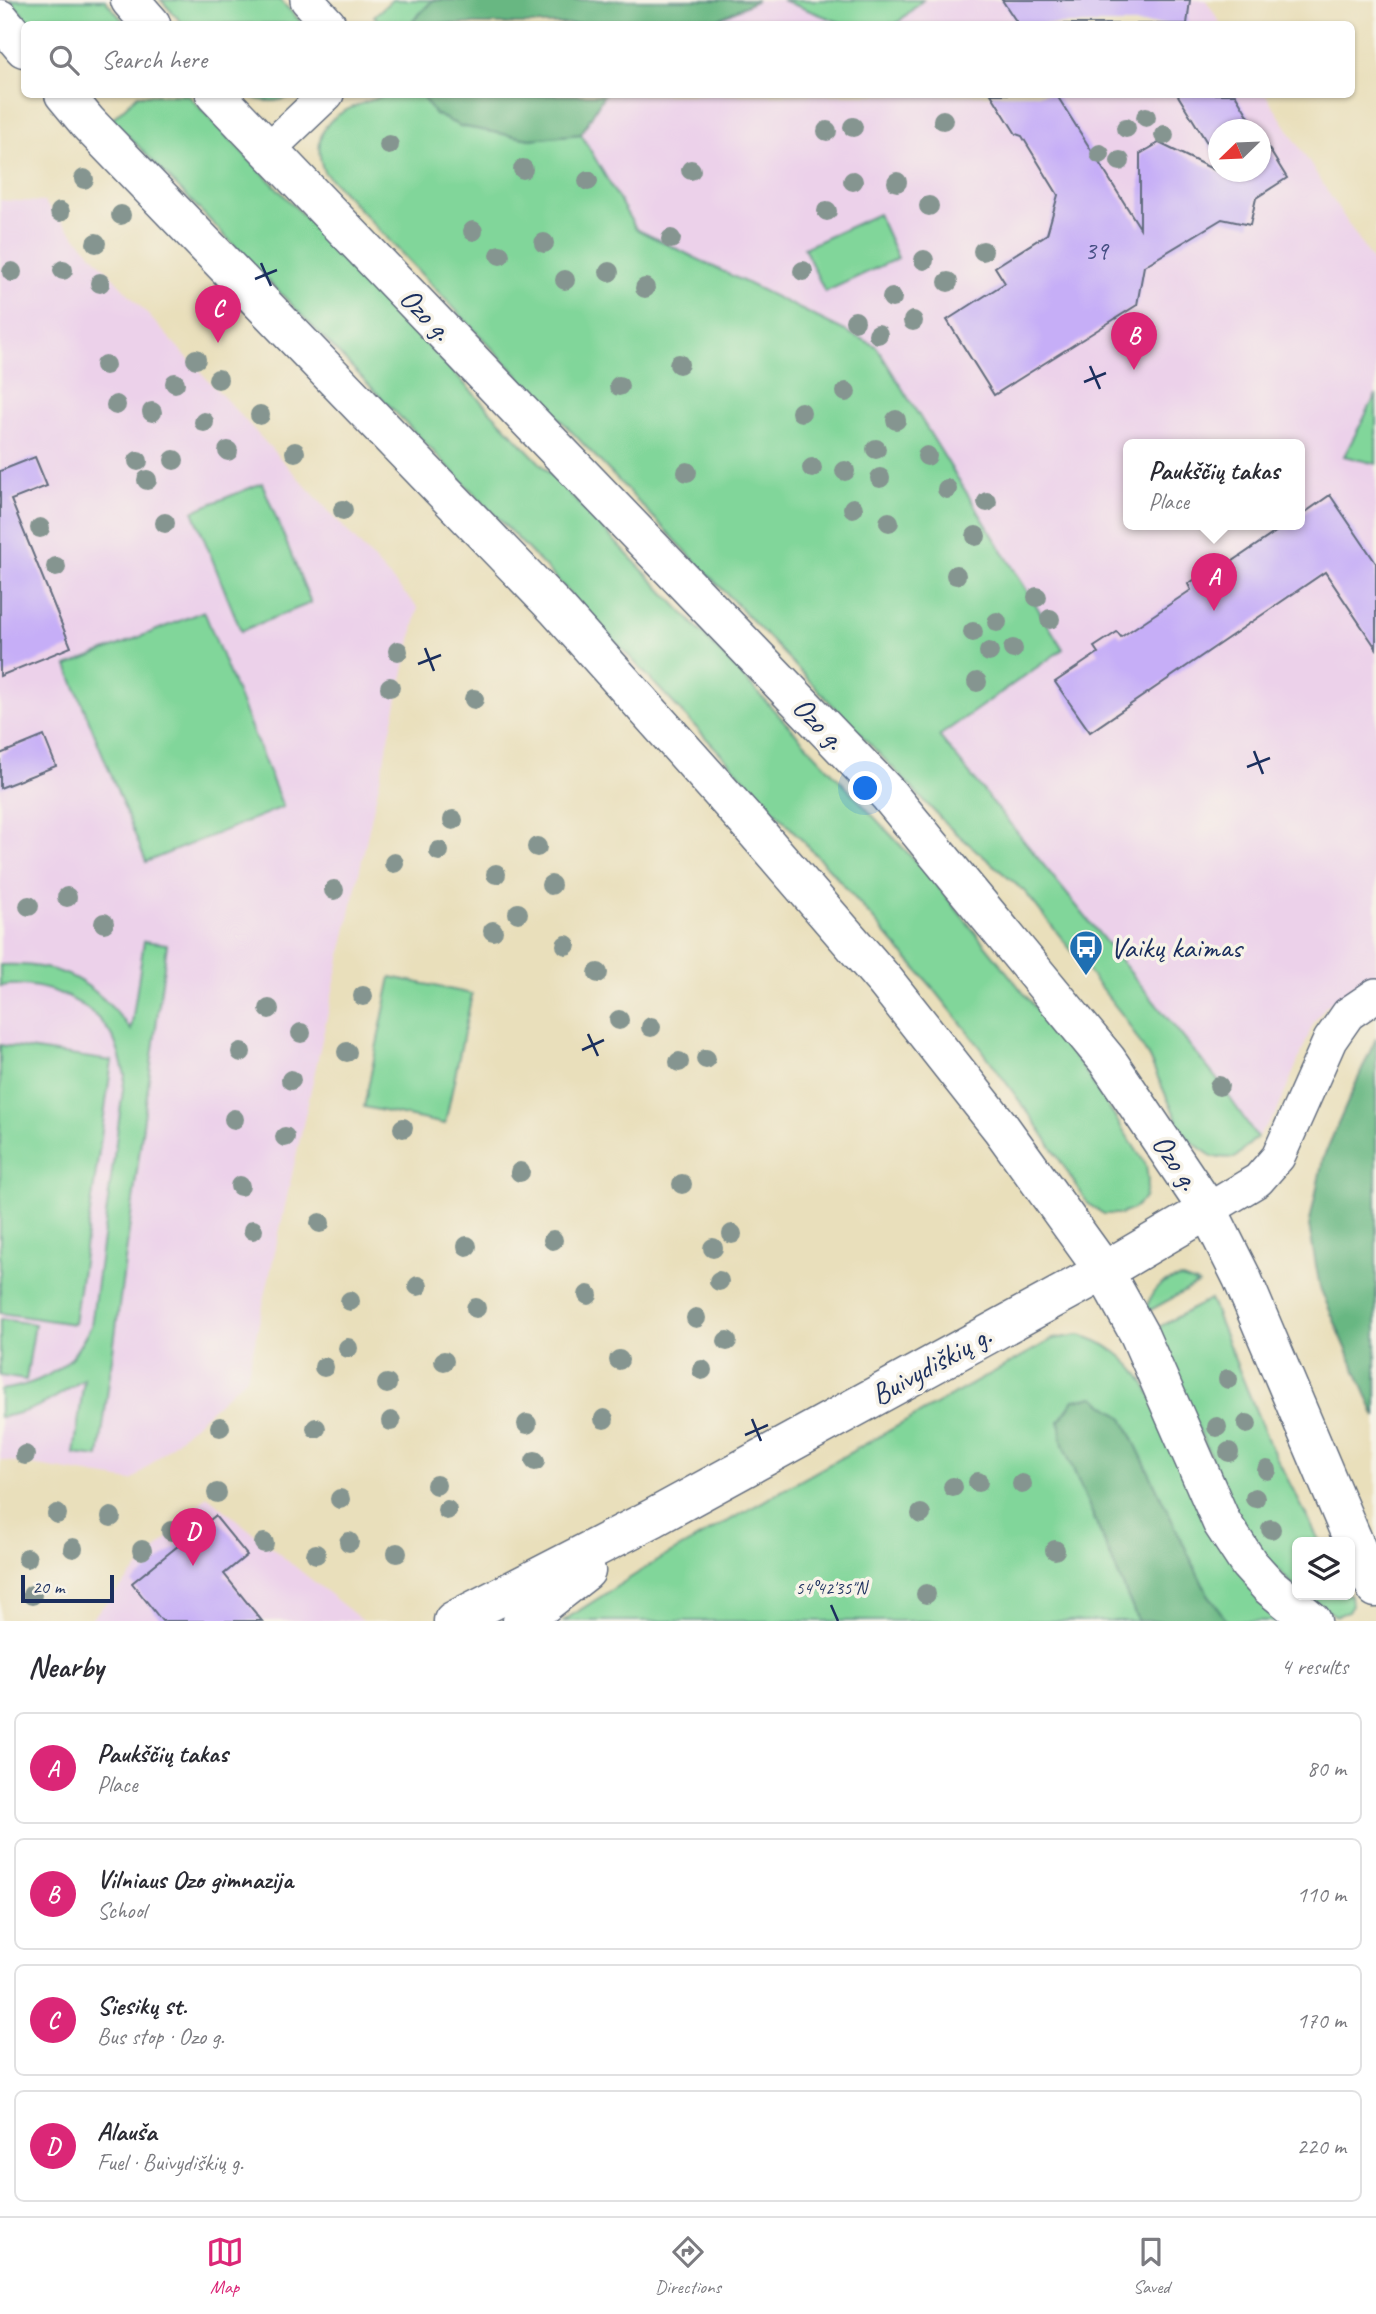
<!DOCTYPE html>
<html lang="en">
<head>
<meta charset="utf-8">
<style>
  body { margin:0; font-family:Caveat,sans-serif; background:#f2f2f3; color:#2b2b33 }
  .controls { position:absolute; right:21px; bottom:21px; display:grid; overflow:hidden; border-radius:10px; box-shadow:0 2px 5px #0004 }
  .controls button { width:63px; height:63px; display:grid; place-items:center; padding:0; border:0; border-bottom:2px solid #e1e1e2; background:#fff; color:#2b2b33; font:35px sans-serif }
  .compass { position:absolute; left:1208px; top:119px; width:63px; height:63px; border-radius:50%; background:#fff; box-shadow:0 2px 5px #0004; rotate:247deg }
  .scale { position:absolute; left:21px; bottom:18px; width:93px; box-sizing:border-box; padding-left:7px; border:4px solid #1b2f5e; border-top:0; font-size:19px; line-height:24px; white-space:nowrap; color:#1b2f5e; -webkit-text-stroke:5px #f7f3e8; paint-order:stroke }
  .you { position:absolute; left:866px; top:789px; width:24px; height:24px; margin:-18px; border:5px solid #fff; border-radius:50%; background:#1a73e8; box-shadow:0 0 0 10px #1a73e833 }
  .badge { display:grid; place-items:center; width:46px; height:46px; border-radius:50%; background:#db2777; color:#fff; font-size:23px; font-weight:700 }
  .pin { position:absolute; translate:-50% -58px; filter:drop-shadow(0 2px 4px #0008) }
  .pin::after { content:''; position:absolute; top:37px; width:24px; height:21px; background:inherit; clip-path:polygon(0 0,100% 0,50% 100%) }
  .popup { position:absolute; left:1123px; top:439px; width:182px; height:91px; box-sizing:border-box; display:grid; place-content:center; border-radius:10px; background:#fff; filter:drop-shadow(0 2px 5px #0005); font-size:23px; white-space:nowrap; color:#7c7c81 }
  .popup b { font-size:26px; color:#2b2b33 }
  .popup::after { content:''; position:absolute; left:50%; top:100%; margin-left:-14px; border:14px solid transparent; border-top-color:#fff }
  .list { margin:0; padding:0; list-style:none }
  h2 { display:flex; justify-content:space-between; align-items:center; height:91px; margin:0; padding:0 28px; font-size:30px }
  h2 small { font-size:23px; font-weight:400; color:#7c7c81 }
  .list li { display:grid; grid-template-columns:46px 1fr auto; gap:21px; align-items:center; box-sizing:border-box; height:112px; margin:0 14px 14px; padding:0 14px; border:2px solid #e1e1e2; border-radius:10px }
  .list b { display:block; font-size:26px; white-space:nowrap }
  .list p { margin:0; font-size:23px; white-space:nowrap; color:#7c7c81 }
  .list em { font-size:23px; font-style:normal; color:#7c7c81 }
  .icon { flex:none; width:38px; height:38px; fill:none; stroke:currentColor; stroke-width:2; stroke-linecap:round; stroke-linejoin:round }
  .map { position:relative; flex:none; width:1376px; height:1621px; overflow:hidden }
  .search { position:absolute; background:#fff; box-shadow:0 2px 5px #0004; left:21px; right:21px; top:21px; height:77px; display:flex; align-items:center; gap:18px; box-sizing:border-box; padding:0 24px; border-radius:10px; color:#7c7c81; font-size:26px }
  .sheet { height:595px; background:#fff }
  nav { display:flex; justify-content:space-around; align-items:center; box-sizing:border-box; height:98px; border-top:2px solid #e1e1e2; background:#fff; font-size:19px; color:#7c7c81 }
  nav a { display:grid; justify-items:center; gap:4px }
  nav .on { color:#db2777 }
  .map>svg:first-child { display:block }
</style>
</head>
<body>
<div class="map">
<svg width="1376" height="1621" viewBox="0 0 1376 1621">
  <rect width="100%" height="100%" fill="#f7f3e8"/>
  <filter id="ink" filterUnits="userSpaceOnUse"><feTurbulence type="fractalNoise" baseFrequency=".0143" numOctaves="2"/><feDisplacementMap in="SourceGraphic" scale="14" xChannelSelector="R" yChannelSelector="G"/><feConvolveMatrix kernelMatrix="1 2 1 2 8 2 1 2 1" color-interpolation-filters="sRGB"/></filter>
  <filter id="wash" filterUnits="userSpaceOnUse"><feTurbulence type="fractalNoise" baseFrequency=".00686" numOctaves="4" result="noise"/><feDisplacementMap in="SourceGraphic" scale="28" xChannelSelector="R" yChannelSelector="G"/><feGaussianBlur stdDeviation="1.57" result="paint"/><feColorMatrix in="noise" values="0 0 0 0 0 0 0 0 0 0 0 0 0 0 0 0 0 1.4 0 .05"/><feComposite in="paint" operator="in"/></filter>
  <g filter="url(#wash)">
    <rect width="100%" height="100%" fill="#e9dfbb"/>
    <!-- built -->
    <g fill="#ecd1ea" fill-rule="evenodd">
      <path d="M 757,0 L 782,0 L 844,24 L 709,24 Z"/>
      <path d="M 923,0 L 1206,0 L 1221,24 L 896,24 Z"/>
      <path d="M 604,95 L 1266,95 L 1376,267 L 1376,395 L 1345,456 L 1376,464 L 1376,977 L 1326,1006 L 1314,1022 L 1277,1112 L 1257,1137 L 1216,1078 L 938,736 L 1063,649 L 876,346 L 636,229 L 581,134 ZM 1218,130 L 1260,130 L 1260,172 L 1218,172 ZM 1128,445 L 1300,445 L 1300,525 L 1128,525 Z"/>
      <path d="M 0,200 L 44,202 L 418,608 L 247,1377 L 132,1481 L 0,1460 Z"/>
      <path d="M 207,1496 L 363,1621 L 89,1621 Z"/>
    </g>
    <!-- green -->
    <g fill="#81d69a" stroke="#4e827c" stroke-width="2">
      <path d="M 10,0 L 105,0 L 126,24 L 31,24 Z"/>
      <path d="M 161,0 L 280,0 L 303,24 L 183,24 Z"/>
      <path d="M 392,0 L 433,0 L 410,24 L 381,24 L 374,16 Z"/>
      <path d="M 782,0 L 923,0 L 896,24 L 844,24 Z"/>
      <path d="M 138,95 L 188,95 L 671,600 L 933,880 L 1079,1062 L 1146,1165 L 1148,1181 L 1145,1198 L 1133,1209 L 1121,1214 L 1104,1214 L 1088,1204 L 1040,1129 L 981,1048 L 933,988 L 833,873 L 548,570 L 112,119 Z"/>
      <path d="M 248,95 L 248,94 L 297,95 C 279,101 265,105 248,95 Z"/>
      <path d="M 386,95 L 421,95 L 435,114 L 460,126 L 530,139 L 581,134 L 636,229 L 876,346 L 1063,649 L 939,736 L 1216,1078 L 1257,1137 L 1235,1158 L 1213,1157 L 1193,1143 L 1183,1133 L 1149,1058 L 1124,1017 L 1025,892 L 948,826 L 324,172 C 305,119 346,109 386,95 Z"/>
      <path d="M 878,214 L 898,258 L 825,292 L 804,248 Z"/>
      <path d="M 1376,395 L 1376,464 L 1344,456 Z"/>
      <path d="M 262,483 L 311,603 L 241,631 L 193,511 Z"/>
      <path d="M 204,611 L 283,807 L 146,862 L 67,666 Z"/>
      <path d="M 144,941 L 167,944 L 99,1457 L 74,1454 L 84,1379 C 55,1398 36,1412 0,1417 L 0,1390 C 25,1387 51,1377 70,1359 C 78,1350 85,1336 91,1326 L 125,1075 C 121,1063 119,1049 113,1038 C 91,1000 43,980 0,986 L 0,965 C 63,962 94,982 131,1030 Z"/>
      <path d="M 391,977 L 472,994 L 445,1124 L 364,1107 Z"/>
      <path d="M 0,1045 L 112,1061 L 74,1324 L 0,1313 Z"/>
      <path d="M 1182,1278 L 1198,1284 L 1147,1312 C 1148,1292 1162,1279 1182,1278 Z"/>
      <path d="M 1210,1299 L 1269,1443 L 1320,1542 L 1297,1542 L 1297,1589 L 1248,1540 L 1154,1330 Z"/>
      <path d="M 0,1319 L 35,1324 L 26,1380 L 0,1376 Z"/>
      <path d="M 1079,1335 C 1106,1342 1123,1355 1140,1376 L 1286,1621 L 1227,1621 L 1206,1591 L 1182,1543 L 1063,1445 L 1138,1621 L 563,1621 L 655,1562 L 1053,1339 Z"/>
      <path d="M 1350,1594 L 1352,1605 L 1348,1612 L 1336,1616 L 1305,1595 Z"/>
    </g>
    <!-- forest -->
    <g fill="#68b782" stroke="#427370" stroke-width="2">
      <path d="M 433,0 L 757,0 L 709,24 L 410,24 Z"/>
      <path d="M 421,95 L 604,95 L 581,134 L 530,139 L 460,126 L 435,114 Z"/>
      <path d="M 1376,1038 L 1376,1417 L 1320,1288 L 1309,1226 L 1323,1158 Z"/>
      <path d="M 1094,1397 L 1123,1418 L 1206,1591 L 1227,1621 L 1138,1621 L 1063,1445 L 1059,1421 L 1074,1400 Z"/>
    </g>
    <g id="blocks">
      <!-- building -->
      <g fill="#c6aef7">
        <path d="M 1002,0 L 1190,0 L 1187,24 L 1018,24 Z"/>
        <path d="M 991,94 L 1056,94 L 1140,228 L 1140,154 L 1159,143 L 1227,176 L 1224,172 L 1261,172 L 1261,136 L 1287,178 L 1256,198 L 1250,225 L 1222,219 L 1144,266 L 1137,305 L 994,395 L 947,320 L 1005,283 L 995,267 L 1047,234 L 1058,195 L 1022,136 L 1016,134 Z"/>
        <path d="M 1177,94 L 1235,94 L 1257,130 L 1219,130 L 1219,162 Z"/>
        <path d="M 35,457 L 47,486 L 11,500 L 71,647 L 0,676 L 0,471 Z"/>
        <path d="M 1330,495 L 1376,563 L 1376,648 L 1325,572 L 1090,732 L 1055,682 L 1098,653 L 1094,647 L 1117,632 L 1121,637 L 1191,590 L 1188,584 L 1210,569 L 1214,574 L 1286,525 L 1300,525 L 1300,516 Z"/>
        <path d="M 44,736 L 56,766 L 0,788 L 0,754 Z"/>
        <path d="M 215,1516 L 247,1555 L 224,1574 L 262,1621 L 162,1621 L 132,1583 Z"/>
      </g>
    </g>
  </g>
  <g filter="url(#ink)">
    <use href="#blocks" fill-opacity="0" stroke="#636d7f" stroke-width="2"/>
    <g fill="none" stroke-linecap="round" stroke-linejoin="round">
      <!-- street casing -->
      <g stroke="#636d7f" stroke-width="36">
        <g id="street">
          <path d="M 307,0 L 329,24"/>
          <path d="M 268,150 L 327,94"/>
          <path d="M 1208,1210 L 1258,1180 L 1278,1157 L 1330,1040 L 1348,1014 L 1376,995"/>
        </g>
      </g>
      <!-- secondary casing -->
      <g stroke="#636d7f" stroke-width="41">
        <g id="secondary">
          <path d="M 453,1621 L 653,1518 L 1104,1271 L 1208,1210"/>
          <path d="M 522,1621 L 586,1571"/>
        </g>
      </g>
      <!-- primary casing -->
      <g stroke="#636d7f" stroke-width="41">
        <g id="primary">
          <path d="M 130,0 L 151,24"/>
          <path d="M 0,19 L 24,48"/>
          <path d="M 64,94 L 88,123 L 557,609 L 745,819 L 885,981 L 1001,1128 L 1104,1271 L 1139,1334 L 1222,1523 L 1249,1564 L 1269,1586 L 1312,1621"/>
          <path d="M 215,94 L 888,794 L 1107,1060 L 1208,1210 L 1242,1278 L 1363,1564 L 1376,1588"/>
        </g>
      </g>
      <!-- street -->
      <use href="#street" stroke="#fff" stroke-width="33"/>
      <!-- secondary -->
      <use href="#secondary" stroke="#fff" stroke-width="38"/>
      <!-- primary -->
      <use href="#primary" stroke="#fff" stroke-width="38"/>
    </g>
    <!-- trees -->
    <g fill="#859590">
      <circle cx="1146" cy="117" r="10"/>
      <circle cx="943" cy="120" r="10"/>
      <circle cx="853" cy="127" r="10"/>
      <circle cx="1126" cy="128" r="10"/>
      <circle cx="827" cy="131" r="10"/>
      <circle cx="1164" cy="135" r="10"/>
      <circle cx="389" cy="145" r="10"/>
      <circle cx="1100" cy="154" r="10"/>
      <circle cx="1120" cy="161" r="10"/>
      <circle cx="523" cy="169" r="10"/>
      <circle cx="691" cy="170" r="10"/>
      <circle cx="84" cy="179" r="10"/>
      <circle cx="588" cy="181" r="10"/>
      <circle cx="853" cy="181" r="10"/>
      <circle cx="897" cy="182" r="10"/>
      <circle cx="929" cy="206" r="10"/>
      <circle cx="827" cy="211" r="10"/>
      <circle cx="60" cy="212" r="10"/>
      <circle cx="121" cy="215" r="10"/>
      <circle cx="473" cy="231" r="10"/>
      <circle cx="671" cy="239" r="10"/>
      <circle cx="96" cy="243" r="10"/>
      <circle cx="544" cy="243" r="10"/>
      <circle cx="983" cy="251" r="10"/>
      <circle cx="500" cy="255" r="10"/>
      <circle cx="924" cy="260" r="10"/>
      <circle cx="63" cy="270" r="10"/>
      <circle cx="803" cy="271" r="10"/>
      <circle cx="12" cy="272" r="10"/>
      <circle cx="609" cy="272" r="10"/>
      <circle cx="565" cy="280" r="10"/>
      <circle cx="948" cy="282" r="10"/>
      <circle cx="100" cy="283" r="10"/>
      <circle cx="645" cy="288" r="10"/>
      <circle cx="892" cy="298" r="10"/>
      <circle cx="855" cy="321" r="10"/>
      <circle cx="913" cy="321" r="10"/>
      <circle cx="878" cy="334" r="10"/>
      <circle cx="196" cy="359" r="10"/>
      <circle cx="679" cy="364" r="10"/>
      <circle cx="105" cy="365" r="10"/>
      <circle cx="218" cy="379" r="10"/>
      <circle cx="175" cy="383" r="10"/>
      <circle cx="619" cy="386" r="10"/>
      <circle cx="846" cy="392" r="10"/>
      <circle cx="116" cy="405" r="10"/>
      <circle cx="152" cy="412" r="10"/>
      <circle cx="801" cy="412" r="10"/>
      <circle cx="260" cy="415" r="10"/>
      <circle cx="896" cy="420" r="10"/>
      <circle cx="204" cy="422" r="10"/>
      <circle cx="876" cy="449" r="10"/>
      <circle cx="228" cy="451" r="10"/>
      <circle cx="295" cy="452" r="10"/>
      <circle cx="927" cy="456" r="10"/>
      <circle cx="174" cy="460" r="10"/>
      <circle cx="138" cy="461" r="10"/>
      <circle cx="812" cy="468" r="10"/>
      <circle cx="845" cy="471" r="10"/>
      <circle cx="687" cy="472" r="10"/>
      <circle cx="880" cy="478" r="10"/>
      <circle cx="147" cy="480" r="10"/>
      <circle cx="947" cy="489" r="10"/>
      <circle cx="987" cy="502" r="10"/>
      <circle cx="853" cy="508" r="10"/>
      <circle cx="343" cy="510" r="10"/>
      <circle cx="889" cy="522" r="10"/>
      <circle cx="165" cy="523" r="10"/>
      <circle cx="40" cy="528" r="10"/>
      <circle cx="976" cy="536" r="10"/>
      <circle cx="56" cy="567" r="10"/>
      <circle cx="956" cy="575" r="10"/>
      <circle cx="1037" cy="597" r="10"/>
      <circle cx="1050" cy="619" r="10"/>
      <circle cx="997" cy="622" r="10"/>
      <circle cx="973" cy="632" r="10"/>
      <circle cx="1013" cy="649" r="10"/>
      <circle cx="398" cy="651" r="10"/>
      <circle cx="989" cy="652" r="10"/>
      <circle cx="977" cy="682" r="10"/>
      <circle cx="390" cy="687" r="10"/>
      <circle cx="474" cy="699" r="10"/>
      <circle cx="453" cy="820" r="10"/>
      <circle cx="537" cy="847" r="10"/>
      <circle cx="439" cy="851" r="10"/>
      <circle cx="394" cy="863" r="10"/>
      <circle cx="496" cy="874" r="10"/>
      <circle cx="551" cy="885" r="10"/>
      <circle cx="334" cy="890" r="10"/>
      <circle cx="67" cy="897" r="10"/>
      <circle cx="29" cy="906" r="10"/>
      <circle cx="518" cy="913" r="10"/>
      <circle cx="104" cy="923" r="10"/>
      <circle cx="493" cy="931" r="10"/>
      <circle cx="566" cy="945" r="10"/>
      <circle cx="598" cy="973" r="10"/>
      <circle cx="363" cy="996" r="10"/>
      <circle cx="269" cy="1009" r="10"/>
      <circle cx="619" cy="1020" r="10"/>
      <circle cx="651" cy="1027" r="10"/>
      <circle cx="301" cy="1033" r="10"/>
      <circle cx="241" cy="1052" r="10"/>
      <circle cx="347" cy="1052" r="10"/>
      <circle cx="706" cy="1059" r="10"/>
      <circle cx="679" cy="1062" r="10"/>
      <circle cx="291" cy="1080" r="10"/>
      <circle cx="1219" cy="1086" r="10"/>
      <circle cx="234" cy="1119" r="10"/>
      <circle cx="403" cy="1128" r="10"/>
      <circle cx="285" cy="1137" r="10"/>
      <circle cx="520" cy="1172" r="10"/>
      <circle cx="682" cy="1184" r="10"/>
      <circle cx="240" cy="1186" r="10"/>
      <circle cx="320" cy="1223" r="10"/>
      <circle cx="253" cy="1230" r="10"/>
      <circle cx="732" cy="1234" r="10"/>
      <circle cx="553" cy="1240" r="10"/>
      <circle cx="467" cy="1246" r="10"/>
      <circle cx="713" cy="1248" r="10"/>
      <circle cx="719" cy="1281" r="10"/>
      <circle cx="418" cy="1286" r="10"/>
      <circle cx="588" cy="1295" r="10"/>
      <circle cx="350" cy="1301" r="10"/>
      <circle cx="476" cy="1308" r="10"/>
      <circle cx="696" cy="1318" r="10"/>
      <circle cx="727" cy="1341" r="10"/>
      <circle cx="348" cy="1348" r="10"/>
      <circle cx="619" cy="1360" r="10"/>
      <circle cx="444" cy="1361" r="10"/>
      <circle cx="324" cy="1367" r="10"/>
      <circle cx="702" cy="1370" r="10"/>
      <circle cx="1228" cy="1379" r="10"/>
      <circle cx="387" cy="1384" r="10"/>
      <circle cx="604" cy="1419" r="10"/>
      <circle cx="391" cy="1421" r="10"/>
      <circle cx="527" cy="1424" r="10"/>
      <circle cx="1247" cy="1424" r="10"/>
      <circle cx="220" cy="1427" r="10"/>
      <circle cx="1217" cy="1427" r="10"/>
      <circle cx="316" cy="1428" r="10"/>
      <circle cx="1229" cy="1452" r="10"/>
      <circle cx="25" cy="1455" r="10"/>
      <circle cx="535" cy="1461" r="10"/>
      <circle cx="1267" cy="1470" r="10"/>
      <circle cx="978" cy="1482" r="10"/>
      <circle cx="1022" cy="1484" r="10"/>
      <circle cx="436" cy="1485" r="10"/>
      <circle cx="953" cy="1487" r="10"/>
      <circle cx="217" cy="1493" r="10"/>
      <circle cx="1255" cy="1498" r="10"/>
      <circle cx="340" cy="1499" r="10"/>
      <circle cx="447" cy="1510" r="10"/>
      <circle cx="57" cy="1514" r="10"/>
      <circle cx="921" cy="1514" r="10"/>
      <circle cx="111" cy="1517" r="10"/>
      <circle cx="1271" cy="1529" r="10"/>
      <circle cx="171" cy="1531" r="10"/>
      <circle cx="349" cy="1542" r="10"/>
      <circle cx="264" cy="1543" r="10"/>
      <circle cx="73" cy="1548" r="10"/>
      <circle cx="142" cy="1550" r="10"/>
      <circle cx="1055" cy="1550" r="10"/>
      <circle cx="397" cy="1553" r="10"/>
      <circle cx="316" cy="1554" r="10"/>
      <circle cx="27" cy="1558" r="10"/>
      <circle cx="926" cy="1594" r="10"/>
      <circle cx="32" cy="1595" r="10"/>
    </g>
  </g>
  <!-- ticks -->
  <path fill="none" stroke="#1b2f5e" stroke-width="2.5" d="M 261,263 L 271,286M 255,279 L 277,270M 1090,366 L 1100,389M 1084,382 L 1106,373M 425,648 L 434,671M 418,664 L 441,655M 1254,751 L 1263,774M 1247,767 L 1270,758M 588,1034 L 598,1056M 582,1050 L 604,1040M 752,1419 L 761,1441M 745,1435 L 768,1425M 831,1605 L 838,1621"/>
  <!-- icons -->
  <defs>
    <g id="bus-pin" transform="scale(1.75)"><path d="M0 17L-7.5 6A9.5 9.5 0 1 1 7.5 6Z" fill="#1f6fb2" stroke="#f7f3e8"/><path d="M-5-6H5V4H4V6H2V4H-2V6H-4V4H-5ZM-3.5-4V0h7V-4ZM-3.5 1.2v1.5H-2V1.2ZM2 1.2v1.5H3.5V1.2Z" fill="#fff"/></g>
  </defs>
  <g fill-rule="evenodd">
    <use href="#bus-pin" x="1086" y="947"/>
  </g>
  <g text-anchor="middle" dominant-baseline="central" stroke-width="7" stroke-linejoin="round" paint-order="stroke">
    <!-- number labels -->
    <g font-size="26" fill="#464f84">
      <text x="1096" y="250">39</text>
    </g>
    <!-- street labels -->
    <g font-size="30" fill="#1b2f5e" stroke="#f7f3e8">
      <text transform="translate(426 314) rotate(46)">Ozo g.</text>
      <text transform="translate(819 723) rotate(46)">Ozo g.</text>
      <text transform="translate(1176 1162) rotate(56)">Ozo g.</text>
      <text transform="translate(931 1365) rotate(-29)">Buivydiškių g.</text>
    </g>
    <!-- poi labels -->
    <g font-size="30" fill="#1b2f5e" stroke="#f7f3e8" text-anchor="start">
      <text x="1110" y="947">Vaikų kaimas</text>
    </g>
  </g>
  <g font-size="18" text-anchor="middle" fill="#1b2f5e" stroke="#f7f3e8" stroke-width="7" stroke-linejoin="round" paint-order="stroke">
    <text x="831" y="1594">54°42'35"N</text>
  </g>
</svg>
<div class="controls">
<button><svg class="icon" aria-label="layers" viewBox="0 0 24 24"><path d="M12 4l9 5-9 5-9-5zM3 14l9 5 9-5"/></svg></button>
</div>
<svg class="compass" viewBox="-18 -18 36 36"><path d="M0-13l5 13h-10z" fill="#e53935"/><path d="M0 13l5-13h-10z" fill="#7c7c81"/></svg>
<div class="scale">20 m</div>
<div class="you"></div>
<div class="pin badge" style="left:1214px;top:611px">A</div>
<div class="popup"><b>Paukščių takas</b>Place</div>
<div class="pin badge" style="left:1134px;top:370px">B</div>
<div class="pin badge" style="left:218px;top:343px">C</div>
<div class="pin badge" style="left:193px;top:1566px">D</div>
<div class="search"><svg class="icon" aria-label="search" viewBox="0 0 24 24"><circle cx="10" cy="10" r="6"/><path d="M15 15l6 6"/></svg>Search here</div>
</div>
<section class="sheet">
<h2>Nearby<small>4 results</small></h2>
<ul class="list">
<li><span class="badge">A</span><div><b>Paukščių takas</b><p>Place</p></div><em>80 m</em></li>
<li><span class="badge">B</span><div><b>Vilniaus Ozo gimnazija</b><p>School</p></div><em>110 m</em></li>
<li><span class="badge">C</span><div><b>Siesikų st.</b><p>Bus stop · Ozo g.</p></div><em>170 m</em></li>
<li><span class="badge">D</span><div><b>Alauša</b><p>Fuel · Buivydiškių g.</p></div><em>220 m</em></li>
</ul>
</section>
<nav>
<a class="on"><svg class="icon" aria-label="map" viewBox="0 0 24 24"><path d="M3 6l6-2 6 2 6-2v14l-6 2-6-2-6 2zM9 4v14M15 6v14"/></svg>Map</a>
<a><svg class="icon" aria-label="directions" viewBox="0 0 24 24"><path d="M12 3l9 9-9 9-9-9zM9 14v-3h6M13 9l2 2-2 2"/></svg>Directions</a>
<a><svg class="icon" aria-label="saved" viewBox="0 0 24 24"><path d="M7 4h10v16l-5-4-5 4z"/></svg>Saved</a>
</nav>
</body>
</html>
